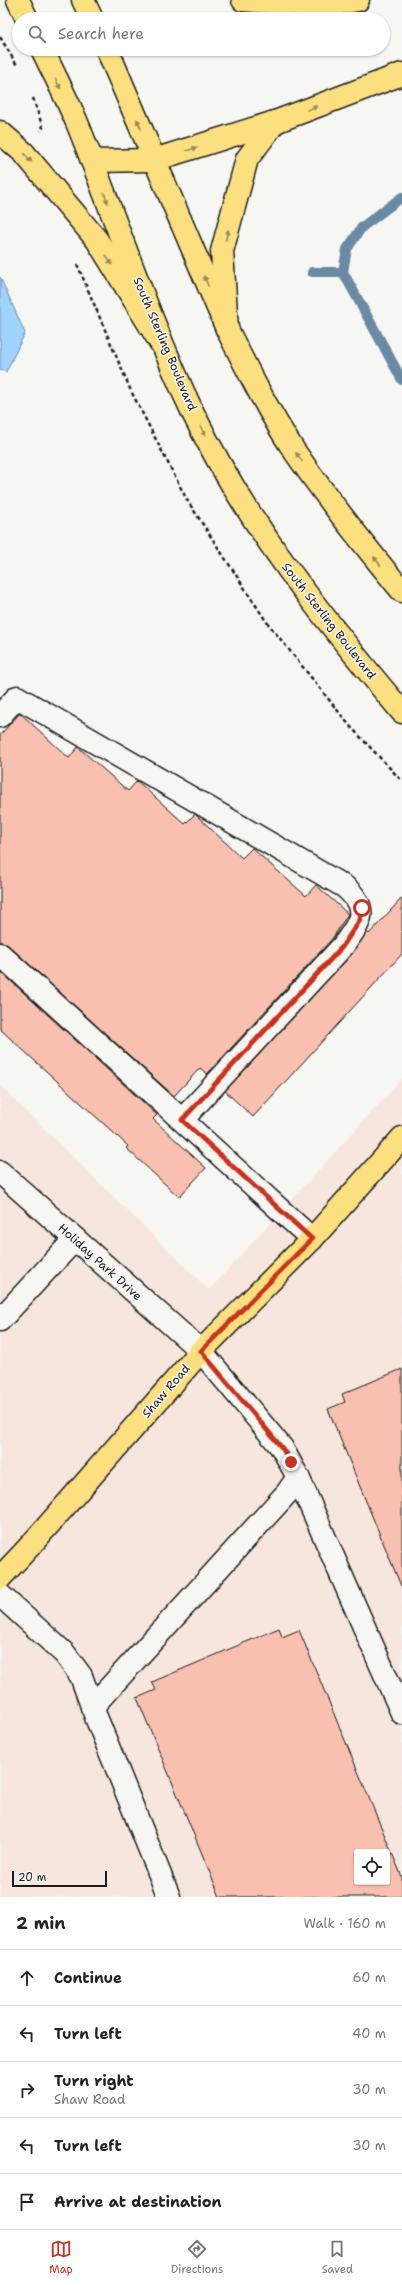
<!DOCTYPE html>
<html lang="en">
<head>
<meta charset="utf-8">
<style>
  body { margin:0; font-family:"Shantell Sans",sans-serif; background:#f6f6f6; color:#222 }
  .controls { position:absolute; right:12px; bottom:12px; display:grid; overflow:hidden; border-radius:4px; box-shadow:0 1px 3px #0004 }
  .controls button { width:36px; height:36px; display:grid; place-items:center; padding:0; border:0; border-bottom:1px solid #e0e0e0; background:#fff; color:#222; font:20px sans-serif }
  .scale { position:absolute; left:12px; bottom:10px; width:95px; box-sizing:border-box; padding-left:4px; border:2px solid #1c1c1c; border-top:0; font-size:11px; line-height:14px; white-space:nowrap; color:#1c1c1c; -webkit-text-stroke:3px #f6f6f2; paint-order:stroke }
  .stop { position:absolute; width:12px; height:12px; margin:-9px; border:3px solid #c8321e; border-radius:50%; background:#fff }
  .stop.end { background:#c8321e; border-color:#fff; box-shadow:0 1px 4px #0008 }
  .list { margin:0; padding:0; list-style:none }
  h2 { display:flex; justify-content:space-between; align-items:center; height:52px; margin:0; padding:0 16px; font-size:17px }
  h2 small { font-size:13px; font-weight:400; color:#767676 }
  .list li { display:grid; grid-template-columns:26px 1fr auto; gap:12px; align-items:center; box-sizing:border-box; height:56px; padding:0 16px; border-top:1px solid #e0e0e0 }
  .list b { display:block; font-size:15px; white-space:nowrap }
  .list p { margin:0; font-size:13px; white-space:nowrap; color:#767676 }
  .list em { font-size:13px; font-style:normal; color:#767676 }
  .icon { flex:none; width:22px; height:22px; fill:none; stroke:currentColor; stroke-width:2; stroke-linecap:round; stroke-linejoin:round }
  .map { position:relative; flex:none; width:402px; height:1897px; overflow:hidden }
  .search { position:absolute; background:#fff; box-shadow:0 1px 3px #0004; left:12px; right:12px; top:12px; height:44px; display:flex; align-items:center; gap:10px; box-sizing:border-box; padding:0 14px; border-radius:22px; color:#767676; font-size:15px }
  .sheet { height:332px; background:#fff }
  nav { display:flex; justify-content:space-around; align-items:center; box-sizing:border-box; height:56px; border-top:1px solid #e0e0e0; background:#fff; font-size:11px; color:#767676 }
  nav a { display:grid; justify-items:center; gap:2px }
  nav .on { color:#c8321e }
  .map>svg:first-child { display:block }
</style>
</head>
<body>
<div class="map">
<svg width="402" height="1897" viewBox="0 0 402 1897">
  <rect width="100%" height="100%" fill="#f6f6f2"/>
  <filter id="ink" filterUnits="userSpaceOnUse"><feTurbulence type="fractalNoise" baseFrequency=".025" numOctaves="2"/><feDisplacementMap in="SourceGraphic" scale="8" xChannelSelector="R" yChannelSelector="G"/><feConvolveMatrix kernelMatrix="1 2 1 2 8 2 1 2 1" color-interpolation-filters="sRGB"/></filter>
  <g filter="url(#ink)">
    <!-- built -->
    <path fill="#f7e6de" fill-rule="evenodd" d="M 402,1079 L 402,1897 L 0,1897 L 0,1086 L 209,1290 ZM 357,1852 L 387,1852 L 387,1882 L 357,1882 Z"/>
    <!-- water -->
    <path fill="#a0d3fe" stroke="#6b8aa4" d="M 0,277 L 25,333 L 6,372 L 0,370 Z"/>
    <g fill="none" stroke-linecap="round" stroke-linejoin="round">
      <!-- stream -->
      <g stroke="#6b8aa4" stroke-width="10">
        <path d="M 402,197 L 362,227 L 347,249 L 343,272 L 402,380"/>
        <path d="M 312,272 L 343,272"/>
      </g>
    </g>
    <!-- building -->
    <g fill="#f9c0af" stroke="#1c1c1c" fill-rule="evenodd">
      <path d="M 20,713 L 69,758 L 78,747 L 128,791 L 137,781 L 185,824 L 195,814 L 242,858 L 252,848 L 306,896 L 316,885 L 348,914 L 332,939 L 207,1074 L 200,1068 L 174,1096 L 8,945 L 0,942 L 0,735 Z"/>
      <path d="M 402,898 L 402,954 L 253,1117 L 225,1091 L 351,955 L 367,932 L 369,934 Z"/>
      <path d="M 0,971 L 157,1115 L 153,1119 L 206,1168 L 179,1197 L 126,1148 L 128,1146 L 0,1029 Z"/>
      <path d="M 402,1369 L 402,1585 L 401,1586 L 328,1409 L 345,1402 L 342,1394 Z"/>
      <path d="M 279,1628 L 282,1637 L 299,1630 L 402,1877 L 402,1897 L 220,1897 L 137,1698 L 156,1690 L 152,1682 ZM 357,1852 L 387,1852 L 387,1882 L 357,1882 Z"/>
    </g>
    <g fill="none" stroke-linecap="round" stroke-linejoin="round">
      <!-- minor casing -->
      <g stroke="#1c1c1c" stroke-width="25">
        <g id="minor">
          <path d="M 0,716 L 17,697 L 345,887 C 371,910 360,923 342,947 L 182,1120"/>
          <path d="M 0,954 L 312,1239"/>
          <path d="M 0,1172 L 201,1351 L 282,1448 L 298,1477 L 402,1713"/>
          <path d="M 0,1320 L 75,1239"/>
          <path d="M 0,1595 L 65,1654 L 81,1676 L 96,1717 L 169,1897"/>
          <path d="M 92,1707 L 287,1493 L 298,1477"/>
        </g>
      </g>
      <!-- major casing -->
      <g stroke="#1c1c1c" stroke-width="25">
        <g id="major">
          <path d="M 18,0 L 27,19"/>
          <path d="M 83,0 L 92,19"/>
          <path d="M 42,49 C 54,74 67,99 78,125 C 117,222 149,321 194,415 C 249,527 323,618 402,712"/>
          <path d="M 107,49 L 227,329 C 247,369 268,411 293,449 C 327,499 364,545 402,591"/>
          <path d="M 0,1578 L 30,1546 L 201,1351 L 312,1239 L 402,1138"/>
        </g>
      </g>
      <!-- highway casing -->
      <g stroke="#1c1c1c" stroke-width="25">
        <g id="highway">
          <path d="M 243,0 L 323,6 L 358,0"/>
          <path d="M 0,132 L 24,153 L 97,240 L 162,345"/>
          <path d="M 92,161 L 154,160 L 275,122 L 402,74"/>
          <path d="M 227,329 L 222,251 L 247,159 L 275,122"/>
        </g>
      </g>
      <!-- path -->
      <g stroke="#1c1c1c" stroke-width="2.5" stroke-dasharray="4 3" stroke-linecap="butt">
        <path d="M 0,37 L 18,67"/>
        <path d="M 33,98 L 43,128 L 41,131"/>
        <path d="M 77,264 L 131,391 L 187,500 L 266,621 L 350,726 L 402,781"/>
      </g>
      <!-- minor -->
      <use href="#minor" stroke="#f6f6f2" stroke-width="22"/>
      <!-- major -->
      <use href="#major" stroke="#fce080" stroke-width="22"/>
      <!-- highway -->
      <use href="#highway" stroke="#fce080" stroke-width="22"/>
    </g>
    <!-- one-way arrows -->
    <defs><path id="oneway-solid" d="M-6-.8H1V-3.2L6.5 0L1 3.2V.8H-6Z"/></defs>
    <g fill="#978853">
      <use href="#oneway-solid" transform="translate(58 84) rotate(64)"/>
      <use href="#oneway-solid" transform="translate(312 108) rotate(-21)"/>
      <use href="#oneway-solid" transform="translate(139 124) rotate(-113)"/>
      <use href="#oneway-solid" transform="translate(192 149) rotate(-17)"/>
      <use href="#oneway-solid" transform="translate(28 158) rotate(48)"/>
      <use href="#oneway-solid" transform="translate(106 198) rotate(69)"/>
      <use href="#oneway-solid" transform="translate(227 235) rotate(-75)"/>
      <use href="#oneway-solid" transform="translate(109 260) rotate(58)"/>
      <use href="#oneway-solid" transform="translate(206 281) rotate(-113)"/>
      <use href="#oneway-solid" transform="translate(203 431) rotate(61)"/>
      <use href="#oneway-solid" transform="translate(299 457) rotate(-125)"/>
      <use href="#oneway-solid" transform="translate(377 561) rotate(-129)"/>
    </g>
  </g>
  <g fill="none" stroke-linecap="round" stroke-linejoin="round" filter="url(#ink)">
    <!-- route -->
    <path stroke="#c8321e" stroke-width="5" d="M 291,1462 L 282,1448 L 201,1351 L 312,1239 L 182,1120 L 342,947 L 360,920 L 362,908"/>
  </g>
  <g text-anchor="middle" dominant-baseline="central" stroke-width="3" stroke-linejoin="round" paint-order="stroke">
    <!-- street labels -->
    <g font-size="12" fill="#1c1c1c" stroke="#f6f6f2">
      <text transform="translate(165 344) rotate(67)">South Sterling Boulevard</text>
      <text transform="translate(329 621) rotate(52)">South Sterling Boulevard</text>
      <text transform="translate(100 1262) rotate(42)">Holiday Park Drive</text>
      <text transform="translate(166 1391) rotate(-49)">Shaw Road</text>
    </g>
  </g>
</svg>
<div class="controls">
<button><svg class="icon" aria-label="locate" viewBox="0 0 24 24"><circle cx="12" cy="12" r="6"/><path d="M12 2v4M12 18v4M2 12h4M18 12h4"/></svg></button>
</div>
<div class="scale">20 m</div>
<div class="stop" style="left:362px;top:908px"></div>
<div class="stop end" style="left:291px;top:1462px"></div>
<div class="search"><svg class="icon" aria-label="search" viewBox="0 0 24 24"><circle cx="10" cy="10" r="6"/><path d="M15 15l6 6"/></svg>Search here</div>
</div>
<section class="sheet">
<h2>2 min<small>Walk · 160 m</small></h2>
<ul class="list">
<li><svg class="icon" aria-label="ahead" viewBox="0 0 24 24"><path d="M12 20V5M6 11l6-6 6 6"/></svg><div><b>Continue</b></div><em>60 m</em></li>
<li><svg class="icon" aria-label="left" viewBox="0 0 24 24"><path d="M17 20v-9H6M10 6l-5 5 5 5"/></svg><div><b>Turn left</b></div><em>40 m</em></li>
<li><svg class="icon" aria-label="right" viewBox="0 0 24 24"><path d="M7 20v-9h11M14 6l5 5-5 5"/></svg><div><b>Turn right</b><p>Shaw Road</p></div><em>30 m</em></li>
<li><svg class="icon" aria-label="left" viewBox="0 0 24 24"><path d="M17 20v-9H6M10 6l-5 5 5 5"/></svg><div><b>Turn left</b></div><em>30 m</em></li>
<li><svg class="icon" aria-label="arrive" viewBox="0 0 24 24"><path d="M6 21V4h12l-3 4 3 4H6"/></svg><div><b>Arrive at destination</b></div></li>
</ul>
</section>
<nav>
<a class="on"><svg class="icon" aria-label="map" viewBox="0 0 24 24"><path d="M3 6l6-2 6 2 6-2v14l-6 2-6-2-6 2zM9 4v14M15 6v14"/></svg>Map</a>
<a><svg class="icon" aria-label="directions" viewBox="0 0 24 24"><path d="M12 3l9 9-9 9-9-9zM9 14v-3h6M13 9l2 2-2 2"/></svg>Directions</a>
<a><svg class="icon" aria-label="saved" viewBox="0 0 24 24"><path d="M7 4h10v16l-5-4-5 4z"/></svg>Saved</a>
</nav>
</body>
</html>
